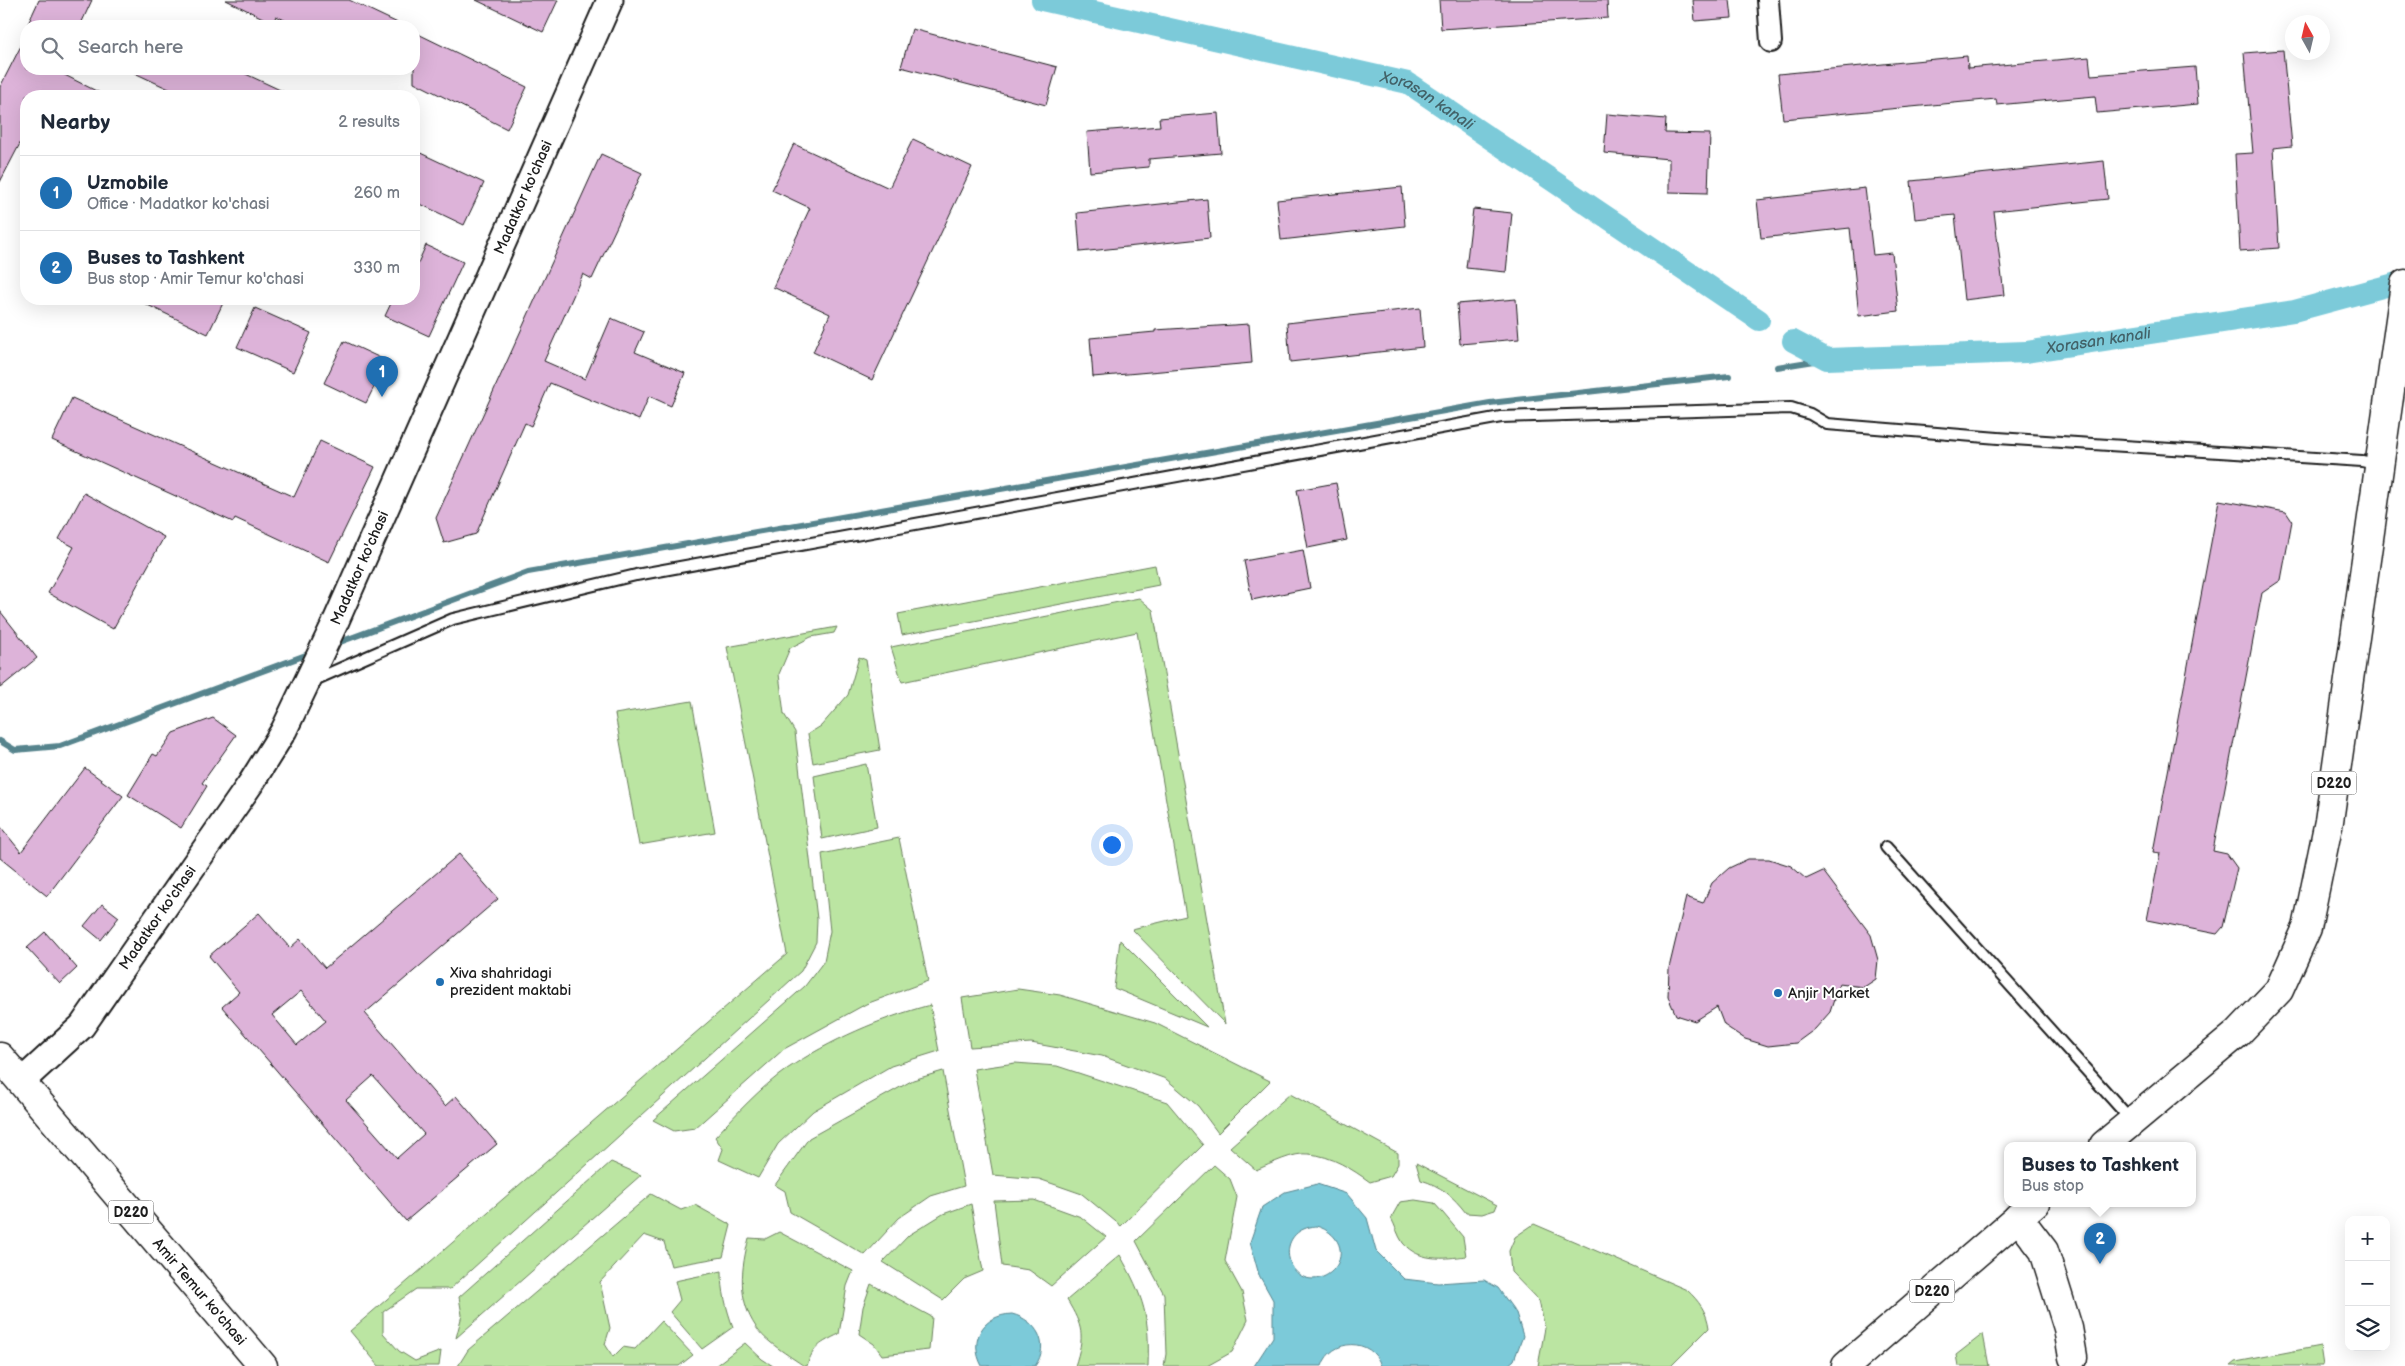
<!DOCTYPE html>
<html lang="en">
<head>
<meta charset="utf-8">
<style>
  body { margin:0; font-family:"Balsamiq Sans",sans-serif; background:#f6f6f7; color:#1f2937 }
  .controls { position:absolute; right:15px; bottom:15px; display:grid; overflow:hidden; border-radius:10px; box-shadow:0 5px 20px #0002 }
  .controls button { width:45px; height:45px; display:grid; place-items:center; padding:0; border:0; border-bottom:1px solid #e0e1e3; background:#fff; color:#1f2937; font:25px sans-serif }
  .compass { position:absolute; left:2285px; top:15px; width:45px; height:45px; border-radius:50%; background:#fff; box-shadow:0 5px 20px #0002; rotate:352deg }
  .you { position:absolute; left:1111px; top:844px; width:18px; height:18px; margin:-12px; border:4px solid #fff; border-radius:50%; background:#1a73e8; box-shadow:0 0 0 8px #1a73e833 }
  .badge { display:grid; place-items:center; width:32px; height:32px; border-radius:50%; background:#1f6fb2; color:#fff; font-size:16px; font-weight:700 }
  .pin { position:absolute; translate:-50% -41px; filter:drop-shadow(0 1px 2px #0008) }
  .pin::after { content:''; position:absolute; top:26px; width:18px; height:15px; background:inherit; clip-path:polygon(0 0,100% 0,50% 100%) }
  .popup { position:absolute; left:2004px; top:1142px; width:192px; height:65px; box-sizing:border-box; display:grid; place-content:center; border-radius:10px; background:#fff; filter:drop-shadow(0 1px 4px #0005); font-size:16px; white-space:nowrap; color:#747a83 }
  .popup b { font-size:19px; color:#1f2937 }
  .popup::after { content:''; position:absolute; left:50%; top:100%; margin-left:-10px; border:10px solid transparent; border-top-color:#fff }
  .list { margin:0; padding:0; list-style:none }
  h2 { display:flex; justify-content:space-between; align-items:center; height:65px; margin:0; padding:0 20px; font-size:21px }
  h2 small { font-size:16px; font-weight:400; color:#747a83 }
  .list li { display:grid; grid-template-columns:32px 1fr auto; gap:15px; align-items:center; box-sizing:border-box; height:75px; padding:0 20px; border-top:1px solid #e0e1e3 }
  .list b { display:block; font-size:19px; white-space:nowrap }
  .list p { margin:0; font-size:16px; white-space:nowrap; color:#747a83 }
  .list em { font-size:16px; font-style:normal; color:#747a83 }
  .icon { flex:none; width:28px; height:28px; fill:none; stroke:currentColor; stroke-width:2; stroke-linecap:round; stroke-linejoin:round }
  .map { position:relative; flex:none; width:2405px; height:1366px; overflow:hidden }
  .search { position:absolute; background:#fff; box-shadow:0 5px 20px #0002; left:20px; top:20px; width:400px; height:55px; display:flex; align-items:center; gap:12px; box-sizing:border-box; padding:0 18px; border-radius:20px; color:#747a83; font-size:19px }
  .panel { position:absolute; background:#fff; box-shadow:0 5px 20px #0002; left:20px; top:90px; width:400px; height:215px; border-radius:20px }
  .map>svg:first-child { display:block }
</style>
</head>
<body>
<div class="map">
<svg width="2405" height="1366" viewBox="0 0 2405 1366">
  <rect width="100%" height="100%" fill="#fff"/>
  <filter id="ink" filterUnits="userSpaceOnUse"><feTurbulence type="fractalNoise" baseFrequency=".02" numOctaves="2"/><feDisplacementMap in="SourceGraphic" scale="10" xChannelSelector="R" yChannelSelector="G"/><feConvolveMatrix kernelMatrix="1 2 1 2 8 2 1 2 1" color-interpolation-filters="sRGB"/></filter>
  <g filter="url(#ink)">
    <!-- green -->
    <g fill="#bbe5a2" stroke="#6c805f">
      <path d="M 1155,565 L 1159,585 L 902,635 L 898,614 Z"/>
      <path d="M 1139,598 L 1153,610 L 1225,1024 L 1132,929 L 1186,916 L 1137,632 L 902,682 L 891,647 Z"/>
      <path d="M 837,627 L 834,633 L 811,637 L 790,648 L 779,674 L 784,714 L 795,732 L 817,919 L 816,942 L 801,971 L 450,1289 L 416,1289 L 383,1312 L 383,1333 L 399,1351 L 415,1361 L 441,1351 L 439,1366 L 379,1366 L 350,1331 L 787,954 L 727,647 Z"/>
      <path d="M 859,657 L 866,660 L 880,750 L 813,763 L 808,734 L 821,726 L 848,695 Z"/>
      <path d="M 692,701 L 715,832 L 639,845 L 615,714 Z"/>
      <path d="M 866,764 L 877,827 L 822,839 L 814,776 Z"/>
      <path d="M 899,838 L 928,981 L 866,1004 L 784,1049 L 695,1128 L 674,1131 L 653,1120 L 805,986 L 824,961 L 830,931 L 822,854 Z"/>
      <path d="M 1120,940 L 1207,1027 L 1114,988 Z"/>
      <path d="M 1018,989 L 1060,995 L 1155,1023 L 1270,1081 L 1218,1133 L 1198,1106 L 1166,1079 L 1102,1056 L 1031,1043 L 970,1047 L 962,998 Z"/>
      <path d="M 930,1005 L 939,1051 L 891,1066 L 813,1111 L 778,1144 L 758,1178 L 719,1160 L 723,1149 L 715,1137 C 737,1113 760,1088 787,1069 C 830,1040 881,1018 930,1005 Z"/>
      <path d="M 1015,1063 L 1057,1066 L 1167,1102 L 1203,1145 L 1121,1226 L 1082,1194 L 1039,1179 L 993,1175 L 974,1069 Z"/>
      <path d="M 943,1071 L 964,1186 L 931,1196 L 899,1218 L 865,1255 L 790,1212 L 785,1191 L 775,1185 L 809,1138 L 913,1080 Z"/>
      <path d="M 1290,1094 L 1398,1153 L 1398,1164 L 1391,1176 L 1370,1182 C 1352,1169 1332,1156 1309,1154 C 1293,1152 1271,1164 1256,1170 L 1230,1147 Z"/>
      <path d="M 611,1162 L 641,1175 L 456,1338 L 462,1315 L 459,1297 Z"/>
      <path d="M 1416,1163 L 1497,1205 L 1495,1210 L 1482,1214 L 1466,1213 C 1453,1196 1441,1186 1421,1180 Z"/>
      <path d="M 1214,1165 L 1230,1179 L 1237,1197 L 1225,1261 L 1242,1292 L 1248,1320 L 1232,1352 L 1207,1366 L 1164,1366 L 1166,1354 L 1164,1294 L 1136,1241 Z"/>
      <path d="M 651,1194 L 681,1210 L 695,1205 L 731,1225 L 723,1257 L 671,1266 L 664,1242 L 644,1235 L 600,1282 L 610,1328 L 605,1344 L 613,1357 L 623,1347 L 635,1349 L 661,1321 L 693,1355 L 679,1366 L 458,1366 L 468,1350 Z"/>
      <path d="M 1034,1200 L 1081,1217 L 1106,1237 L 1051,1286 L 1029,1270 L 1002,1266 L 994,1201 Z"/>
      <path d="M 1415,1200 L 1434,1203 L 1443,1213 L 1463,1237 L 1466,1256 C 1444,1259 1419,1262 1403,1243 C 1398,1236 1395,1225 1391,1218 L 1400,1202 Z"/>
      <path d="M 971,1204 L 983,1271 L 964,1279 L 943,1300 L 883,1262 L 909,1235 L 943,1214 Z"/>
      <path d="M 1534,1224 L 1687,1290 C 1699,1301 1707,1312 1709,1328 L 1671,1366 L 1538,1366 L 1545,1328 L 1539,1301 L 1511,1272 L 1509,1251 L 1515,1237 Z"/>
      <path d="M 779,1232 L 853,1271 L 847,1286 L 839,1334 C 821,1343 813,1346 807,1366 L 804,1366 C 790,1356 764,1341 756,1327 C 737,1299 741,1268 749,1238 L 765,1239 Z"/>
      <path d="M 1120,1255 C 1144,1298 1150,1317 1148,1366 L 1075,1366 C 1085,1335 1083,1327 1067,1300 Z"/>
      <path d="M 722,1271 C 722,1291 726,1308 733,1327 L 702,1349 L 670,1312 L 680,1300 L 675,1281 Z"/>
      <path d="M 871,1284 L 932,1317 L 929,1350 L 882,1355 L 874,1344 L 859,1334 L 863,1307 Z"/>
      <path d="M 1983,1334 L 1989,1366 L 1958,1366 L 1956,1355 Z"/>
      <path d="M 745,1343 L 762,1359 L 773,1366 L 715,1366 Z"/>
      <path d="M 2320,1346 L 2323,1366 L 2231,1366 L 2236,1362 Z"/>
    </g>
    <!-- water -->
    <g fill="#7ccad9" stroke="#56848d" fill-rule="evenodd">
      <path d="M 1317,1184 L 1347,1194 L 1367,1218 L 1376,1251 L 1404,1279 L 1438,1283 L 1484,1280 L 1498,1288 L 1516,1313 L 1523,1336 L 1514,1360 L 1507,1366 L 1381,1366 C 1372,1337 1331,1338 1322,1366 L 1254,1366 L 1273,1337 L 1273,1300 L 1259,1275 L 1250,1242 L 1262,1207 L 1285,1192 ZM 1316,1226 C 1332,1230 1346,1245 1338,1263 C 1334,1271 1327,1276 1320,1278 C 1286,1287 1272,1230 1316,1226 Z"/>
      <path d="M 1012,1314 C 1036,1320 1051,1344 1035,1366 L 982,1366 C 968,1340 983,1315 1012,1314 Z"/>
    </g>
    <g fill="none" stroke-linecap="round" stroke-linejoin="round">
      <!-- stream -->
      <g stroke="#56848d" stroke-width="6">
        <path d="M 1777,367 L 1827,359"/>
        <path d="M 332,645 L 528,572 L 1490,403 L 1729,376"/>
        <path d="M 0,741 L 15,750 L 60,746 L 314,652"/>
      </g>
      <!-- canal -->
      <g stroke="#7ccad9" stroke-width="22">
        <path id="s1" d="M 1042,0 L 1408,83 L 1759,320"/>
        <path id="s2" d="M 1793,341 L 1827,359 L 2026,352 L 2294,311 L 2405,281"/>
      </g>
    </g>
    <!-- building -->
    <g fill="#ddb3d9" stroke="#1c1c1c" fill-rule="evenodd">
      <path d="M 39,0 L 92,0 L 80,26 L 27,26 Z"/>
      <path d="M 226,0 L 349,0 L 404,26 L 297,26 L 276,16 L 273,23 Z"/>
      <path d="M 476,0 L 558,0 L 543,32 Z"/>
      <path d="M 1439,0 L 1607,0 L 1608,18 L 1441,29 Z"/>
      <path d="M 1693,0 L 1730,0 L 1732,18 L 1695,21 Z"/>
      <path d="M 912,29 L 1057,67 L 1046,105 L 901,67 Z"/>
      <path d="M 414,32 L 527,87 L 507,129 L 414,82 Z"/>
      <path d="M 26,36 L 26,69 L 53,69 L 106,96 L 26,96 L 26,132 L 0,182 L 0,87 Z"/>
      <path d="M 2283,50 L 2292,146 L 2273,148 L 2279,248 L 2240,251 L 2235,154 L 2253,153 L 2244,53 Z"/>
      <path d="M 1967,56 L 1968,68 L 2089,57 L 2091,75 L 2195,67 L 2198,104 L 2097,113 L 2095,96 L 1997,105 L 1996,99 L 1783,119 L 1778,74 Z"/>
      <path d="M 126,69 L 235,69 L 293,96 L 184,96 Z"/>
      <path d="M 1218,113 L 1221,153 L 1149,159 L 1149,167 L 1090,172 L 1087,132 L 1160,126 L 1159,118 Z"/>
      <path d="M 1607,114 L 1666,119 L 1665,133 L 1710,134 L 1708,193 L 1669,192 L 1669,159 L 1604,153 Z"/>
      <path d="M 913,139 L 972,167 L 872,380 L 813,352 L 830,314 L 773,287 L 810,208 L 772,190 L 794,144 L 889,188 Z"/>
      <path d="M 414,150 L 484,183 L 464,225 L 414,201 Z"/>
      <path d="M 601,154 L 642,173 L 592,279 L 583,274 L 544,361 L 585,379 L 611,318 L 644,332 L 635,352 L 685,373 L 671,406 L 649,396 L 639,420 L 550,383 L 531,426 L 525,423 L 476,534 L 444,543 L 436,518 Z"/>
      <path d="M 2104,161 L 2108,199 L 1994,211 L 2004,295 L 1964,300 L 1955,215 L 1915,219 L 1911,181 Z"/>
      <path d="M 1402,187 L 1405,226 L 1281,240 L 1277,200 Z"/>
      <path d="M 1865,188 L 1873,255 L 1892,253 L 1898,311 L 1859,316 L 1850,228 L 1761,238 L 1757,200 Z"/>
      <path d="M 1207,199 L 1210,238 L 1080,252 L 1077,213 Z"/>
      <path d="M 1473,209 L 1512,213 L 1506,272 L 1466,268 Z"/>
      <path d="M 426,245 L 463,262 L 429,336 L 385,316 L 393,299 L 414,299 L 414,272 Z"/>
      <path d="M 135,299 L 225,299 L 208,334 Z"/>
      <path d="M 1516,299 L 1519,339 L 1460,344 L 1457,304 Z"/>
      <path d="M 255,308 L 311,333 L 293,372 L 237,347 Z"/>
      <path d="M 1420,308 L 1423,347 L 1290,362 L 1287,323 Z"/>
      <path d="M 1249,324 L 1252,363 L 1093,377 L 1090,338 L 1155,332 L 1155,330 Z"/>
      <path d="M 344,341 L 387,361 L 366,403 L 324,383 Z"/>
      <path d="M 72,398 L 294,497 L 320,441 L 375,467 L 329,562 L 235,518 L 233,522 L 52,440 Z"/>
      <path d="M 1336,483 L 1347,540 L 1308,548 L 1297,490 Z"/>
      <path d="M 84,493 L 164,537 L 113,629 L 48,593 L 74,547 L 59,539 Z"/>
      <path d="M 2219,500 L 2286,512 L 2292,521 L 2281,580 L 2262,593 L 2218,824 L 2213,851 L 2227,854 L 2237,868 L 2223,927 L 2217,934 L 2147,920 L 2160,853 L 2153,852 Z"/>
      <path d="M 1303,550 L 1310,588 L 1252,600 L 1244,561 Z"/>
      <path d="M 0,611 L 37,658 L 0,688 Z"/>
      <path d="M 213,718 L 236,735 L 202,783 L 207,786 L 181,828 L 128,795 L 153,754 L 157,756 L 173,733 Z"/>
      <path d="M 85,768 L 123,796 L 47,896 L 0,858 L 0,826 L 21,852 Z"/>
      <path d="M 459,854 L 498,899 L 365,1013 L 445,1106 L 456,1096 L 497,1144 L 406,1221 L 222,1007 L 239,992 L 209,956 L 259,913 L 290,948 L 300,939 L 325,968 ZM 301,991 L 326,1021 L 297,1045 L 272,1015 ZM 373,1076 L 424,1134 L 397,1158 L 346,1100 Z"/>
      <path d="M 1748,859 L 1769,859 L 1791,866 L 1806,879 L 1823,871 L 1871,935 L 1878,960 L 1876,979 L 1864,987 L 1839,984 L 1830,1012 L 1815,1029 L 1796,1043 L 1768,1046 L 1745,1039 L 1724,1025 L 1717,1007 L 1695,1021 L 1676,1015 L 1668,997 L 1669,968 L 1686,897 L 1703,903 L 1712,883 L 1729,868 Z"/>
      <path d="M 102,904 L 119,917 L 101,940 L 84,926 Z"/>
      <path d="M 45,932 L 77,968 L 60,984 L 27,948 Z"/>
    </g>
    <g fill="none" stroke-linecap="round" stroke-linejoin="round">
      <!-- service casing -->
      <g stroke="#1c1c1c" stroke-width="14">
        <g id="service">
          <path d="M 312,681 L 453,619 L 636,575 L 1501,417 L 1791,408 L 1810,414 L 1827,424 L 1998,438 L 2362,461 L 2380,465"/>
          <path d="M 1886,847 L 2132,1121"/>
        </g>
      </g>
      <!-- minor casing -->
      <g stroke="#1c1c1c" stroke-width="24">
        <path id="minor" d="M 1768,0 L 1771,42"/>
      </g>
      <!-- tertiary casing -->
      <g stroke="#1c1c1c" stroke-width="29">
        <g id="tertiary">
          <path id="s3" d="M 21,1082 L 82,1026 L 251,783 L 284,730 L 336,621 L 610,0"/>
        </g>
      </g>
      <!-- secondary casing -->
      <g stroke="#1c1c1c" stroke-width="31">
        <path id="secondary" d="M 2018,1217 L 2044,1251 L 2068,1328 L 2073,1357"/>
      </g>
      <!-- primary casing -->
      <g stroke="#1c1c1c" stroke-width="31">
        <g id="primary">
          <path id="s4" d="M 0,1057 L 263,1366"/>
          <path d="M 2104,1145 L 2238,1033 L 2279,990 L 2307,928 L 2329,821 L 2405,284"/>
          <path d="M 1846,1366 L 2035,1203"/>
        </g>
      </g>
      <!-- service -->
      <use href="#service" stroke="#fff" stroke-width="10"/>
      <!-- minor -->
      <use href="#minor" stroke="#fff" stroke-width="20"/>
      <!-- tertiary -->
      <use href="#tertiary" stroke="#fff" stroke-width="25"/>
      <!-- secondary -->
      <use href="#secondary" stroke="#fff" stroke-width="28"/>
      <!-- primary -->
      <use href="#primary" stroke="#fff" stroke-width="28"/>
    </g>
  </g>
  <!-- markers -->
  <g fill="#1f6fb2" stroke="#fff" stroke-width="2">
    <circle cx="440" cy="982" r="5"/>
    <circle cx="1778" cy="993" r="5"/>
  </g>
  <g text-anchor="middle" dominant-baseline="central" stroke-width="4" stroke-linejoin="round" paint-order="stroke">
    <!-- shield labels -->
    <g fill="#fff" stroke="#606060" stroke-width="1">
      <rect x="2311.5" y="771.5" width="45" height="23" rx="4"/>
      <rect x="108.5" y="1200.5" width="45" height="23" rx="4"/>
      <rect x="1909.5" y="1279.5" width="45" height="23" rx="4"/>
    </g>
    <g font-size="14" font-weight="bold" fill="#1c1c1c">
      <text x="2334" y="783">D220</text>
      <text x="131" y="1212">D220</text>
      <text x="1932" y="1291">D220</text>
    </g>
    <!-- street labels -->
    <g font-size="15" fill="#1c1c1c" stroke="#fff">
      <text stroke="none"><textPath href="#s3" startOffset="1025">Madatkor ko'chasi</textPath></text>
      <text stroke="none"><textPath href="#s3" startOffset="620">Madatkor ko'chasi</textPath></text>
      <text stroke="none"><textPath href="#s3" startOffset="215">Madatkor ko'chasi</textPath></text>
      <text stroke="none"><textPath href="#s4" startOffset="308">Amir Temur ko'chasi</textPath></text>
    </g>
    <!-- poi labels -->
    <g font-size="15" fill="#1c1c1c" stroke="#fff" text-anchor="start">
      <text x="450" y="973">Xiva shahridagi<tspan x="450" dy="17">prezident maktabi</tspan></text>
      <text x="1788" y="993">Anjir Market</text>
    </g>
    <!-- water labels -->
    <g font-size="16" font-style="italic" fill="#426268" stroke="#fff">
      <text stroke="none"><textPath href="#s1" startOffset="400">Xorasan kanali</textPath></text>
      <text stroke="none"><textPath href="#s2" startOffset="311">Xorasan kanali</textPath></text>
    </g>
  </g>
</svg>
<div class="controls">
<button>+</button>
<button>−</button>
<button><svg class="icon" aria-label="layers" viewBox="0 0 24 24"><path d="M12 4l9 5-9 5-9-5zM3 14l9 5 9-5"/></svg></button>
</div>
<svg class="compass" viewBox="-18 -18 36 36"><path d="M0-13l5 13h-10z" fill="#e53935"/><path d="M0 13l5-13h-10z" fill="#747a83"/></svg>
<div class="you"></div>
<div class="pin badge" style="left:382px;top:397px">1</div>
<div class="pin badge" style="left:2100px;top:1264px">2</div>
<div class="popup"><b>Buses to Tashkent</b>Bus stop</div>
<div class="search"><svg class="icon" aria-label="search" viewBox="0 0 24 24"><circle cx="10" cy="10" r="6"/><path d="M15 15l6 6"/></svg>Search here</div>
<section class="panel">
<h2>Nearby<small>2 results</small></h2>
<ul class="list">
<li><span class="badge">1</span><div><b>Uzmobile</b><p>Office · Madatkor ko'chasi</p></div><em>260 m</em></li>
<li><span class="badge">2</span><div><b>Buses to Tashkent</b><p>Bus stop · Amir Temur ko'chasi</p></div><em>330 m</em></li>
</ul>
</section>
</div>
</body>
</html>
